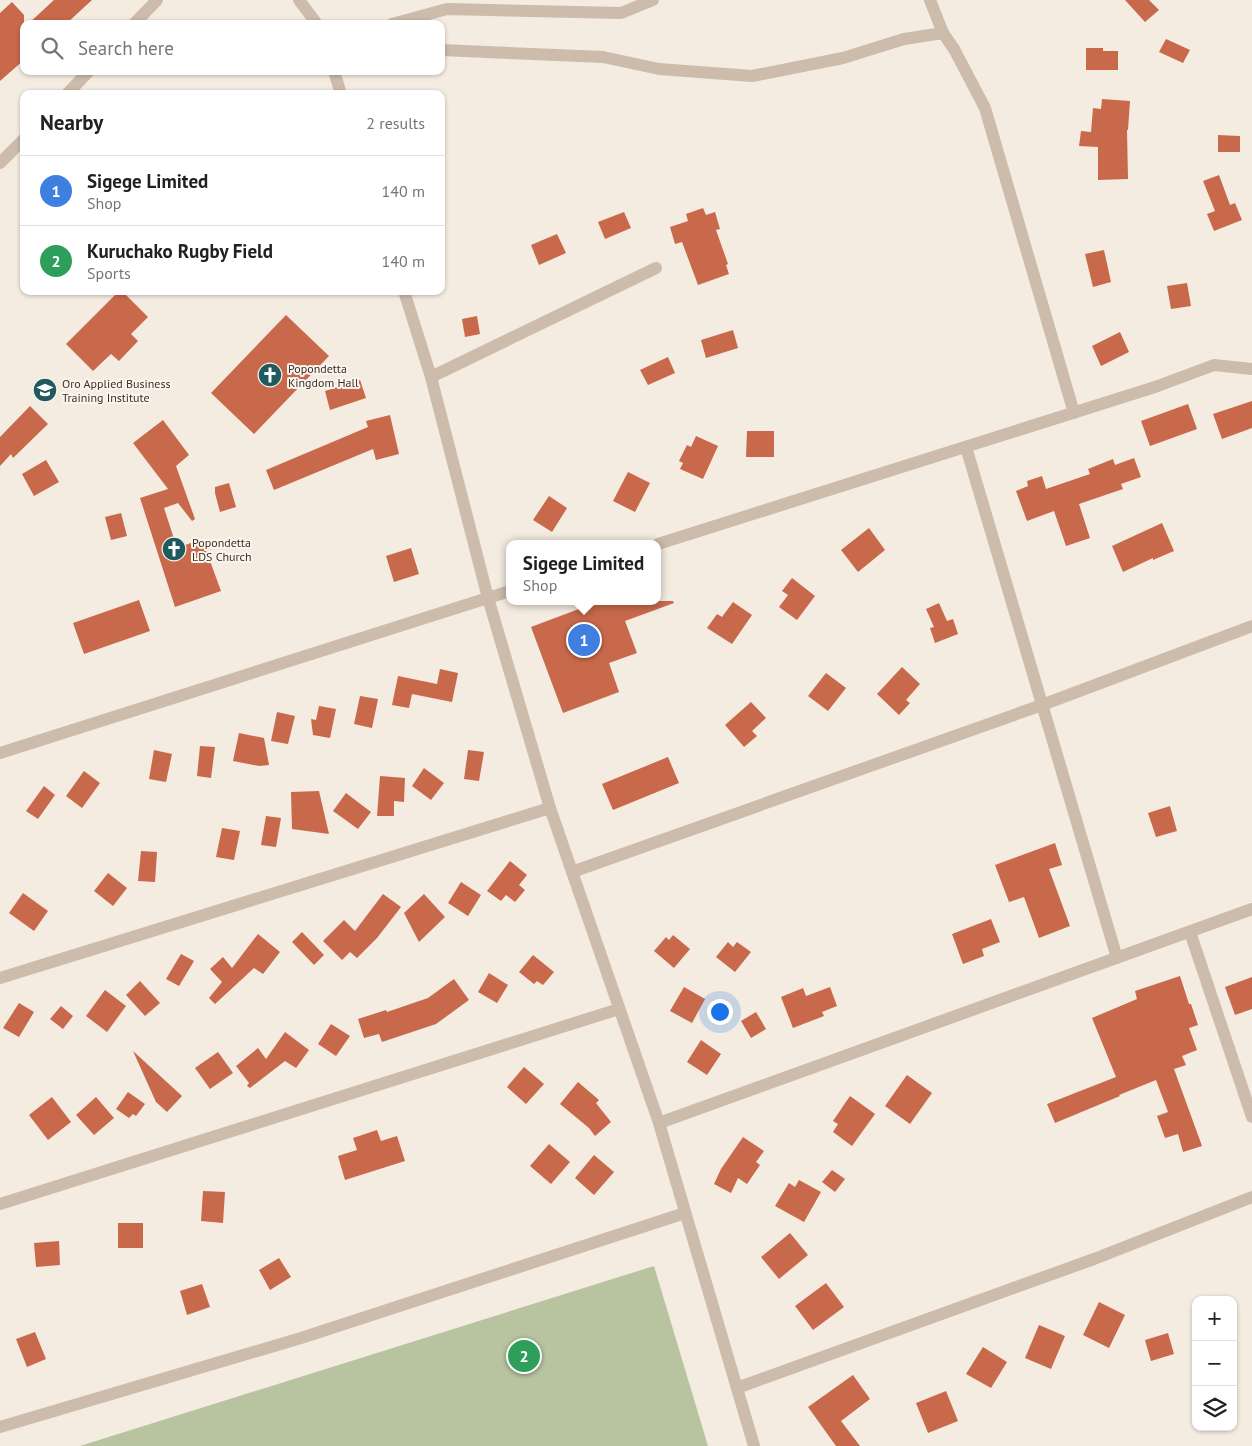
<!DOCTYPE html>
<html lang="en">
<head>
<meta charset="utf-8">
<style>
  body { margin:0; font-family:"PT Sans",sans-serif; background:#f2f2f2; color:#202124 }
  .controls { position:absolute; right:15px; bottom:15px; display:grid; overflow:hidden; border-radius:10px; box-shadow:0 1px 4px #0004 }
  .controls button { width:45px; height:45px; display:grid; place-items:center; padding:0; border:0; border-bottom:1px solid #e0e0e0; background:#fff; color:#202124; font:25px sans-serif }
  .you { position:absolute; left:719px; top:1011px; width:18px; height:18px; margin:-12px; border:4px solid #fff; border-radius:50%; background:#1a73e8; box-shadow:0 0 0 8px #1a73e833 }
  .badge { display:grid; place-items:center; width:32px; height:32px; border-radius:50%; background:#1f5a5e; color:#fff; font-size:16px; font-weight:700 }
  .pin { position:absolute; translate:-50% -50%; border:2px solid #fff; box-shadow:0 1px 5px #0006 }
  .popup { position:absolute; left:506px; top:540px; width:155px; height:65px; box-sizing:border-box; display:grid; place-content:center; border-radius:10px; background:#fff; filter:drop-shadow(0 1px 4px #0005); font-size:16px; white-space:nowrap; color:#757577 }
  .popup b { font-size:19px; color:#202124 }
  .popup::after { content:''; position:absolute; left:50%; top:100%; margin-left:-10px; border:10px solid transparent; border-top-color:#fff }
  .list { margin:0; padding:0; list-style:none }
  h2 { display:flex; justify-content:space-between; align-items:center; height:65px; margin:0; padding:0 20px; font-size:21px }
  h2 small { font-size:16px; font-weight:400; color:#757577 }
  .list li { display:grid; grid-template-columns:32px 1fr auto; gap:15px; align-items:center; box-sizing:border-box; height:70px; padding:0 20px; border-top:1px solid #e0e0e0 }
  .list b { display:block; font-size:19px; white-space:nowrap }
  .list p { margin:0; font-size:16px; white-space:nowrap; color:#757577 }
  .list em { font-size:16px; font-style:normal; color:#757577 }
  .icon { flex:none; width:28px; height:28px; fill:none; stroke:currentColor; stroke-width:2; stroke-linecap:round; stroke-linejoin:round }
  .map { position:relative; flex:none; width:1252px; height:1446px; overflow:hidden }
  .search { position:absolute; background:#fff; box-shadow:0 1px 4px #0004; left:20px; top:20px; width:425px; height:55px; display:flex; align-items:center; gap:12px; box-sizing:border-box; padding:0 18px; border-radius:10px; color:#757577; font-size:19px }
  .panel { position:absolute; background:#fff; box-shadow:0 1px 4px #0004; left:20px; top:90px; width:425px; height:205px; border-radius:10px }
  .map>svg:first-child { display:block }
</style>
</head>
<body>
<div class="map">
<svg width="1252" height="1446" viewBox="0 0 1252 1446">
  <rect width="100%" height="100%" fill="#f4ebe1"/>
  <!-- green -->
  <path fill="#b8c4a0" d="M 654,1266 L 708,1446 L 80,1446 Z"/>
  <!-- building -->
  <g fill="#c8694b">
    <path d="M 54,0 L 92,0 L 66,24 L 28,24 Z"/>
    <path d="M 1125,0 L 1149,0 L 1159,10 L 1145,22 Z"/>
    <path d="M 12,2 L 24,15 L 24,60 L 0,81 L 0,13 Z"/>
    <path d="M 1166,39 L 1190,50 L 1183,63 L 1159,52 Z"/>
    <path d="M 1086,48 L 1103,48 L 1103,51 L 1118,51 L 1118,70 L 1086,70 Z"/>
    <path d="M 1102,99 L 1130,101 L 1128,130 L 1127,130 L 1128,179 L 1098,180 L 1098,147 L 1079,146 L 1081,131 L 1091,132 L 1093,108 L 1101,109 Z"/>
    <path d="M 1218,135 L 1240,136 L 1240,152 L 1218,152 Z"/>
    <path d="M 1219,175 L 1230,205 L 1235,203 L 1242,220 L 1214,231 L 1207,214 L 1215,211 L 1203,181 Z"/>
    <path d="M 703,208 L 706,215 L 715,212 L 720,229 L 716,230 L 728,264 L 726,265 L 729,274 L 698,285 L 682,242 L 675,244 L 670,227 L 688,221 L 686,214 Z"/>
    <path d="M 624,212 L 631,228 L 605,239 L 598,222 Z"/>
    <path d="M 557,234 L 566,253 L 539,265 L 531,245 Z"/>
    <path d="M 1104,250 L 1111,282 L 1093,287 L 1085,254 Z"/>
    <path d="M 1187,283 L 1191,306 L 1171,309 L 1167,286 Z"/>
    <path d="M 119,291 L 122,291 L 148,317 L 131,334 L 138,341 L 119,361 L 111,354 L 93,371 L 66,344 Z"/>
    <path d="M 286,315 L 329,356 L 254,434 L 211,393 Z"/>
    <path d="M 477,316 L 480,334 L 465,337 L 462,319 Z"/>
    <path d="M 733,330 L 738,348 L 706,358 L 701,340 Z"/>
    <path d="M 1120,332 L 1129,352 L 1101,366 L 1092,346 Z"/>
    <path d="M 668,357 L 675,373 L 648,385 L 640,370 Z"/>
    <path d="M 360,380 L 366,398 L 330,410 L 325,391 Z"/>
    <path d="M 1252,401 L 1252,428 L 1222,439 L 1213,414 Z"/>
    <path d="M 1188,404 L 1197,429 L 1150,446 L 1141,421 Z"/>
    <path d="M 30,406 L 48,424 L 13,458 L 11,454 L 0,466 L 0,437 Z"/>
    <path d="M 390,415 L 399,454 L 376,460 L 373,449 L 274,490 L 266,470 L 368,427 L 366,421 Z"/>
    <path d="M 163,420 L 189,455 L 176,466 L 195,519 L 192,521 L 178,503 L 164,508 L 177,548 L 202,539 L 221,591 L 175,607 L 140,498 L 168,489 L 133,443 Z"/>
    <path d="M 747,431 L 774,431 L 774,457 L 746,457 Z"/>
    <path d="M 696,436 L 718,446 L 703,479 L 680,469 L 683,463 L 679,461 L 687,445 L 691,447 Z"/>
    <path d="M 1134,458 L 1141,477 L 1121,484 L 1123,489 L 1079,504 L 1090,538 L 1066,546 L 1054,511 L 1027,521 L 1016,491 L 1028,486 L 1027,481 L 1042,476 L 1046,489 L 1090,474 L 1088,469 L 1113,459 L 1115,465 Z"/>
    <path d="M 46,460 L 59,482 L 34,496 L 22,474 Z"/>
    <path d="M 628,472 L 650,483 L 635,512 L 613,501 Z"/>
    <path d="M 229,483 L 236,507 L 220,512 L 215,493 L 215,487 Z"/>
    <path d="M 549,496 L 567,508 L 552,532 L 533,520 Z"/>
    <path d="M 121,513 L 127,536 L 111,540 L 105,517 Z"/>
    <path d="M 1162,523 L 1174,551 L 1153,560 L 1153,558 L 1123,572 L 1112,546 Z"/>
    <path d="M 869,528 L 885,550 L 858,572 L 841,550 Z"/>
    <path d="M 411,548 L 419,574 L 394,582 L 386,556 Z"/>
    <path d="M 792,578 L 815,596 L 797,620 L 779,607 L 788,595 L 782,591 Z"/>
    <path d="M 139,600 L 150,631 L 84,654 L 73,623 Z"/>
    <path d="M 600,601 L 673,601 L 674,603 L 625,621 L 637,653 L 609,663 L 619,692 L 563,713 L 531,627 Z"/>
    <path d="M 733,602 L 752,615 L 732,644 L 707,628 L 717,614 L 722,617 Z"/>
    <path d="M 939,603 L 947,621 L 953,619 L 958,634 L 935,643 L 930,628 L 934,627 L 926,609 Z"/>
    <path d="M 902,667 L 920,684 L 906,700 L 910,703 L 899,715 L 877,694 Z"/>
    <path d="M 440,669 L 458,673 L 452,702 L 412,694 L 409,708 L 392,705 L 398,676 L 437,684 Z"/>
    <path d="M 826,673 L 846,688 L 828,711 L 808,696 Z"/>
    <path d="M 360,696 L 378,699 L 372,728 L 354,724 Z"/>
    <path d="M 751,702 L 766,718 L 752,731 L 757,736 L 744,747 L 725,725 Z"/>
    <path d="M 319,706 L 336,709 L 330,738 L 313,735 L 311,719 L 316,720 Z"/>
    <path d="M 277,712 L 295,716 L 288,744 L 271,741 Z"/>
    <path d="M 239,733 L 264,738 L 269,765 L 259,766 L 233,761 Z"/>
    <path d="M 200,746 L 215,747 L 211,778 L 197,776 Z"/>
    <path d="M 154,750 L 172,754 L 166,782 L 149,779 Z"/>
    <path d="M 468,750 L 484,752 L 479,781 L 464,779 Z"/>
    <path d="M 668,757 L 679,783 L 613,810 L 602,784 Z"/>
    <path d="M 424,768 L 444,783 L 431,800 L 412,786 Z"/>
    <path d="M 84,771 L 100,783 L 82,808 L 66,796 Z"/>
    <path d="M 380,776 L 405,778 L 404,802 L 394,801 L 394,816 L 377,816 Z"/>
    <path d="M 44,786 L 55,795 L 38,819 L 26,811 Z"/>
    <path d="M 319,791 L 329,834 L 292,829 L 291,792 Z"/>
    <path d="M 346,793 L 371,812 L 358,829 L 333,811 Z"/>
    <path d="M 1170,806 L 1177,831 L 1156,837 L 1148,813 Z"/>
    <path d="M 266,816 L 281,818 L 276,847 L 261,845 Z"/>
    <path d="M 222,828 L 240,831 L 234,860 L 216,857 Z"/>
    <path d="M 1055,843 L 1062,865 L 1049,869 L 1070,926 L 1039,938 L 1024,897 L 1009,902 L 995,865 Z"/>
    <path d="M 141,851 L 157,852 L 155,882 L 138,881 Z"/>
    <path d="M 510,861 L 527,875 L 519,885 L 525,890 L 515,902 L 506,895 L 501,901 L 487,891 Z"/>
    <path d="M 108,873 L 127,888 L 113,906 L 94,891 Z"/>
    <path d="M 461,882 L 481,895 L 468,916 L 448,903 Z"/>
    <path d="M 23,893 L 48,911 L 34,931 L 9,913 Z"/>
    <path d="M 383,894 L 401,907 L 377,938 L 357,958 L 350,952 L 342,960 L 323,941 L 344,920 L 355,931 Z"/>
    <path d="M 424,894 L 445,917 L 419,942 L 404,913 Z"/>
    <path d="M 991,919 L 1000,942 L 982,949 L 984,956 L 963,964 L 952,934 Z"/>
    <path d="M 302,932 L 324,955 L 314,965 L 292,942 Z"/>
    <path d="M 258,934 L 280,952 L 263,974 L 254,968 L 215,1004 L 209,998 L 222,982 L 210,969 L 223,957 L 232,968 Z"/>
    <path d="M 673,935 L 690,949 L 674,968 L 654,951 L 666,937 L 669,940 Z"/>
    <path d="M 728,942 L 733,947 L 737,942 L 751,952 L 735,972 L 716,957 Z"/>
    <path d="M 181,954 L 194,961 L 179,986 L 166,979 Z"/>
    <path d="M 533,955 L 554,972 L 543,985 L 537,981 L 534,984 L 519,972 Z"/>
    <path d="M 489,973 L 508,985 L 497,1003 L 478,992 Z"/>
    <path d="M 1180,976 L 1189,1004 L 1191,1004 L 1198,1025 L 1189,1028 L 1197,1050 L 1182,1056 L 1186,1065 L 1174,1069 L 1202,1146 L 1183,1152 L 1178,1134 L 1165,1138 L 1157,1116 L 1168,1112 L 1156,1080 L 1119,1095 L 1120,1096 L 1055,1123 L 1047,1104 L 1116,1077 L 1092,1018 L 1137,999 L 1135,991 Z"/>
    <path d="M 1252,977 L 1252,1009 L 1235,1015 L 1225,987 Z"/>
    <path d="M 454,979 L 469,1000 L 436,1024 L 382,1042 L 379,1034 L 364,1038 L 358,1019 L 386,1010 L 387,1012 L 428,998 Z"/>
    <path d="M 140,981 L 160,1003 L 145,1016 L 126,995 Z"/>
    <path d="M 684,987 L 705,999 L 692,1023 L 670,1011 Z"/>
    <path d="M 830,987 L 837,1006 L 822,1012 L 824,1016 L 793,1028 L 781,997 L 803,988 L 806,996 Z"/>
    <path d="M 105,990 L 126,1006 L 107,1032 L 86,1016 Z"/>
    <path d="M 19,1003 L 34,1012 L 19,1037 L 3,1028 Z"/>
    <path d="M 61,1006 L 73,1016 L 63,1029 L 50,1019 Z"/>
    <path d="M 756,1012 L 766,1029 L 751,1038 L 741,1021 Z"/>
    <path d="M 331,1024 L 350,1036 L 336,1056 L 318,1044 Z"/>
    <path d="M 285,1032 L 309,1050 L 296,1068 L 285,1061 L 250,1088 L 247,1086 L 249,1083 L 236,1066 L 258,1048 L 266,1059 Z"/>
    <path d="M 701,1040 L 721,1054 L 707,1075 L 687,1062 Z"/>
    <path d="M 133,1051 L 182,1096 L 167,1112 L 156,1102 Z"/>
    <path d="M 218,1052 L 233,1073 L 210,1089 L 195,1068 Z"/>
    <path d="M 524,1067 L 544,1084 L 526,1104 L 507,1087 Z"/>
    <path d="M 907,1075 L 932,1093 L 910,1124 L 885,1106 Z"/>
    <path d="M 578,1082 L 599,1100 L 596,1103 L 611,1122 L 595,1136 L 589,1128 L 560,1104 Z"/>
    <path d="M 128,1092 L 145,1104 L 136,1116 L 133,1114 L 129,1118 L 116,1109 Z"/>
    <path d="M 850,1096 L 875,1114 L 852,1146 L 833,1132 L 838,1124 L 833,1121 Z"/>
    <path d="M 52,1097 L 71,1122 L 48,1140 L 29,1115 Z"/>
    <path d="M 96,1097 L 114,1118 L 94,1135 L 76,1115 Z"/>
    <path d="M 377,1130 L 381,1141 L 397,1136 L 405,1161 L 345,1180 L 338,1156 L 357,1150 L 353,1138 Z"/>
    <path d="M 743,1137 L 764,1151 L 756,1162 L 760,1165 L 747,1184 L 738,1178 L 731,1193 L 714,1184 L 721,1169 Z"/>
    <path d="M 549,1144 L 570,1162 L 551,1184 L 530,1166 Z"/>
    <path d="M 594,1155 L 614,1172 L 594,1195 L 575,1178 Z"/>
    <path d="M 832,1170 L 845,1179 L 835,1192 L 822,1182 Z"/>
    <path d="M 799,1180 L 821,1192 L 804,1222 L 775,1206 L 789,1183 L 795,1187 Z"/>
    <path d="M 203,1191 L 225,1192 L 223,1223 L 201,1221 Z"/>
    <rect x="118" y="1223" width="25" height="25"/>
    <path d="M 790,1233 L 808,1255 L 779,1279 L 761,1257 Z"/>
    <path d="M 59,1241 L 60,1265 L 36,1267 L 34,1243 Z"/>
    <path d="M 279,1258 L 291,1277 L 270,1290 L 259,1270 Z"/>
    <path d="M 826,1283 L 844,1307 L 813,1330 L 795,1306 Z"/>
    <path d="M 202,1284 L 210,1307 L 187,1315 L 180,1291 Z"/>
    <path d="M 1099,1302 L 1125,1315 L 1109,1348 L 1083,1335 Z"/>
    <path d="M 1039,1325 L 1065,1336 L 1051,1369 L 1025,1358 Z"/>
    <path d="M 35,1332 L 46,1359 L 27,1367 L 16,1339 Z"/>
    <path d="M 1168,1333 L 1174,1354 L 1151,1361 L 1145,1340 Z"/>
    <path d="M 983,1347 L 1007,1362 L 991,1388 L 966,1374 Z"/>
    <path d="M 853,1375 L 870,1399 L 841,1421 L 860,1446 L 836,1446 L 808,1407 Z"/>
    <path d="M 946,1391 L 958,1421 L 928,1433 L 916,1403 Z"/>
  </g>
  <g fill="none" stroke-linecap="round" stroke-linejoin="round">
    <!-- street -->
    <g stroke="#cdbbac" stroke-width="12">
      <path d="M 299,0 L 317,24"/>
      <path d="M 930,0 L 943,33 L 954,49 L 985,108 L 1074,413"/>
      <path d="M 134,24 L 157,0"/>
      <path d="M 392,24 L 447,9 L 621,13 L 653,0"/>
      <path d="M 441,50 L 603,57 L 659,69 L 752,76 L 843,58 L 904,39 L 943,33"/>
      <path d="M 334,71 L 341,94"/>
      <path d="M 67,94 L 89,71"/>
      <path d="M 0,163 L 24,139"/>
      <path d="M 404,291 L 431,377 L 488,598 L 550,808 L 659,1123 L 754,1446"/>
      <path d="M 431,377 L 656,268"/>
      <path d="M 966,447 L 1117,958"/>
      <path d="M 658,544 L 1155,387 L 1214,365 L 1252,369"/>
      <path d="M 0,753 L 510,591"/>
      <path d="M 572,872 L 1042,705 L 1252,626"/>
      <path d="M 1190,932 L 1252,1117"/>
      <path d="M 0,978 L 550,808"/>
      <path d="M 659,1123 L 1252,909"/>
      <path d="M 0,1204 L 619,1009"/>
      <path d="M 737,1388 L 1094,1259 L 1252,1197"/>
      <path d="M 0,1427 L 301,1338 L 685,1213"/>
    </g>
  </g>
  <!-- icons -->
  <defs>
    <g id="church-disc" transform="scale(1.25)"><circle r="9.5" fill="#1f5a5e" stroke="#fbf5ee"/><path d="M-1.2-6h2.4v3.5h3.3v2.4h-3.3V6h-2.4V-.1h-3.3v-2.4h3.3Z" fill="#fff"/></g>
    <g id="university-disc" transform="scale(1.25)"><circle r="9.5" fill="#1f5a5e" stroke="#fbf5ee"/><path d="M0-5L7-2L0 1L-7-2ZM-4 1L0 2.5L4 1V4Q0 6-4 4Z" fill="#fff"/></g>
  </defs>
  <g fill-rule="evenodd">
    <use href="#church-disc" x="270" y="375"/>
    <use href="#university-disc" x="45" y="390"/>
    <use href="#church-disc" x="174" y="549"/>
  </g>
  <g text-anchor="middle" dominant-baseline="central" stroke-width="4" stroke-linejoin="round" paint-order="stroke">
    <!-- poi labels -->
    <g font-size="12" fill="#3b302b" stroke="#fbf5ee" text-anchor="start">
      <text x="288" y="368">Popondetta<tspan x="288" dy="14">Kingdom Hall</tspan></text>
      <text x="62" y="383">Oro Applied Business<tspan x="62" dy="14">Training Institute</tspan></text>
      <text x="192" y="542">Popondetta<tspan x="192" dy="14">LDS Church</tspan></text>
    </g>
  </g>
</svg>
<div class="controls">
<button>+</button>
<button>−</button>
<button><svg class="icon" aria-label="layers" viewBox="0 0 24 24"><path d="M12 4l9 5-9 5-9-5zM3 14l9 5 9-5"/></svg></button>
</div>
<div class="you"></div>
<div class="pin badge" style="left:584px;top:640px;background:#3f7fe0">1</div>
<div class="popup"><b>Sigege Limited</b>Shop</div>
<div class="pin badge" style="left:524px;top:1356px;background:#2e9e5b">2</div>
<div class="search"><svg class="icon" aria-label="search" viewBox="0 0 24 24"><circle cx="10" cy="10" r="6"/><path d="M15 15l6 6"/></svg>Search here</div>
<section class="panel">
<h2>Nearby<small>2 results</small></h2>
<ul class="list">
<li><span class="badge" style="background:#3f7fe0">1</span><div><b>Sigege Limited</b><p>Shop</p></div><em>140 m</em></li>
<li><span class="badge" style="background:#2e9e5b">2</span><div><b>Kuruchako Rugby Field</b><p>Sports</p></div><em>140 m</em></li>
</ul>
</section>
</div>
</body>
</html>
